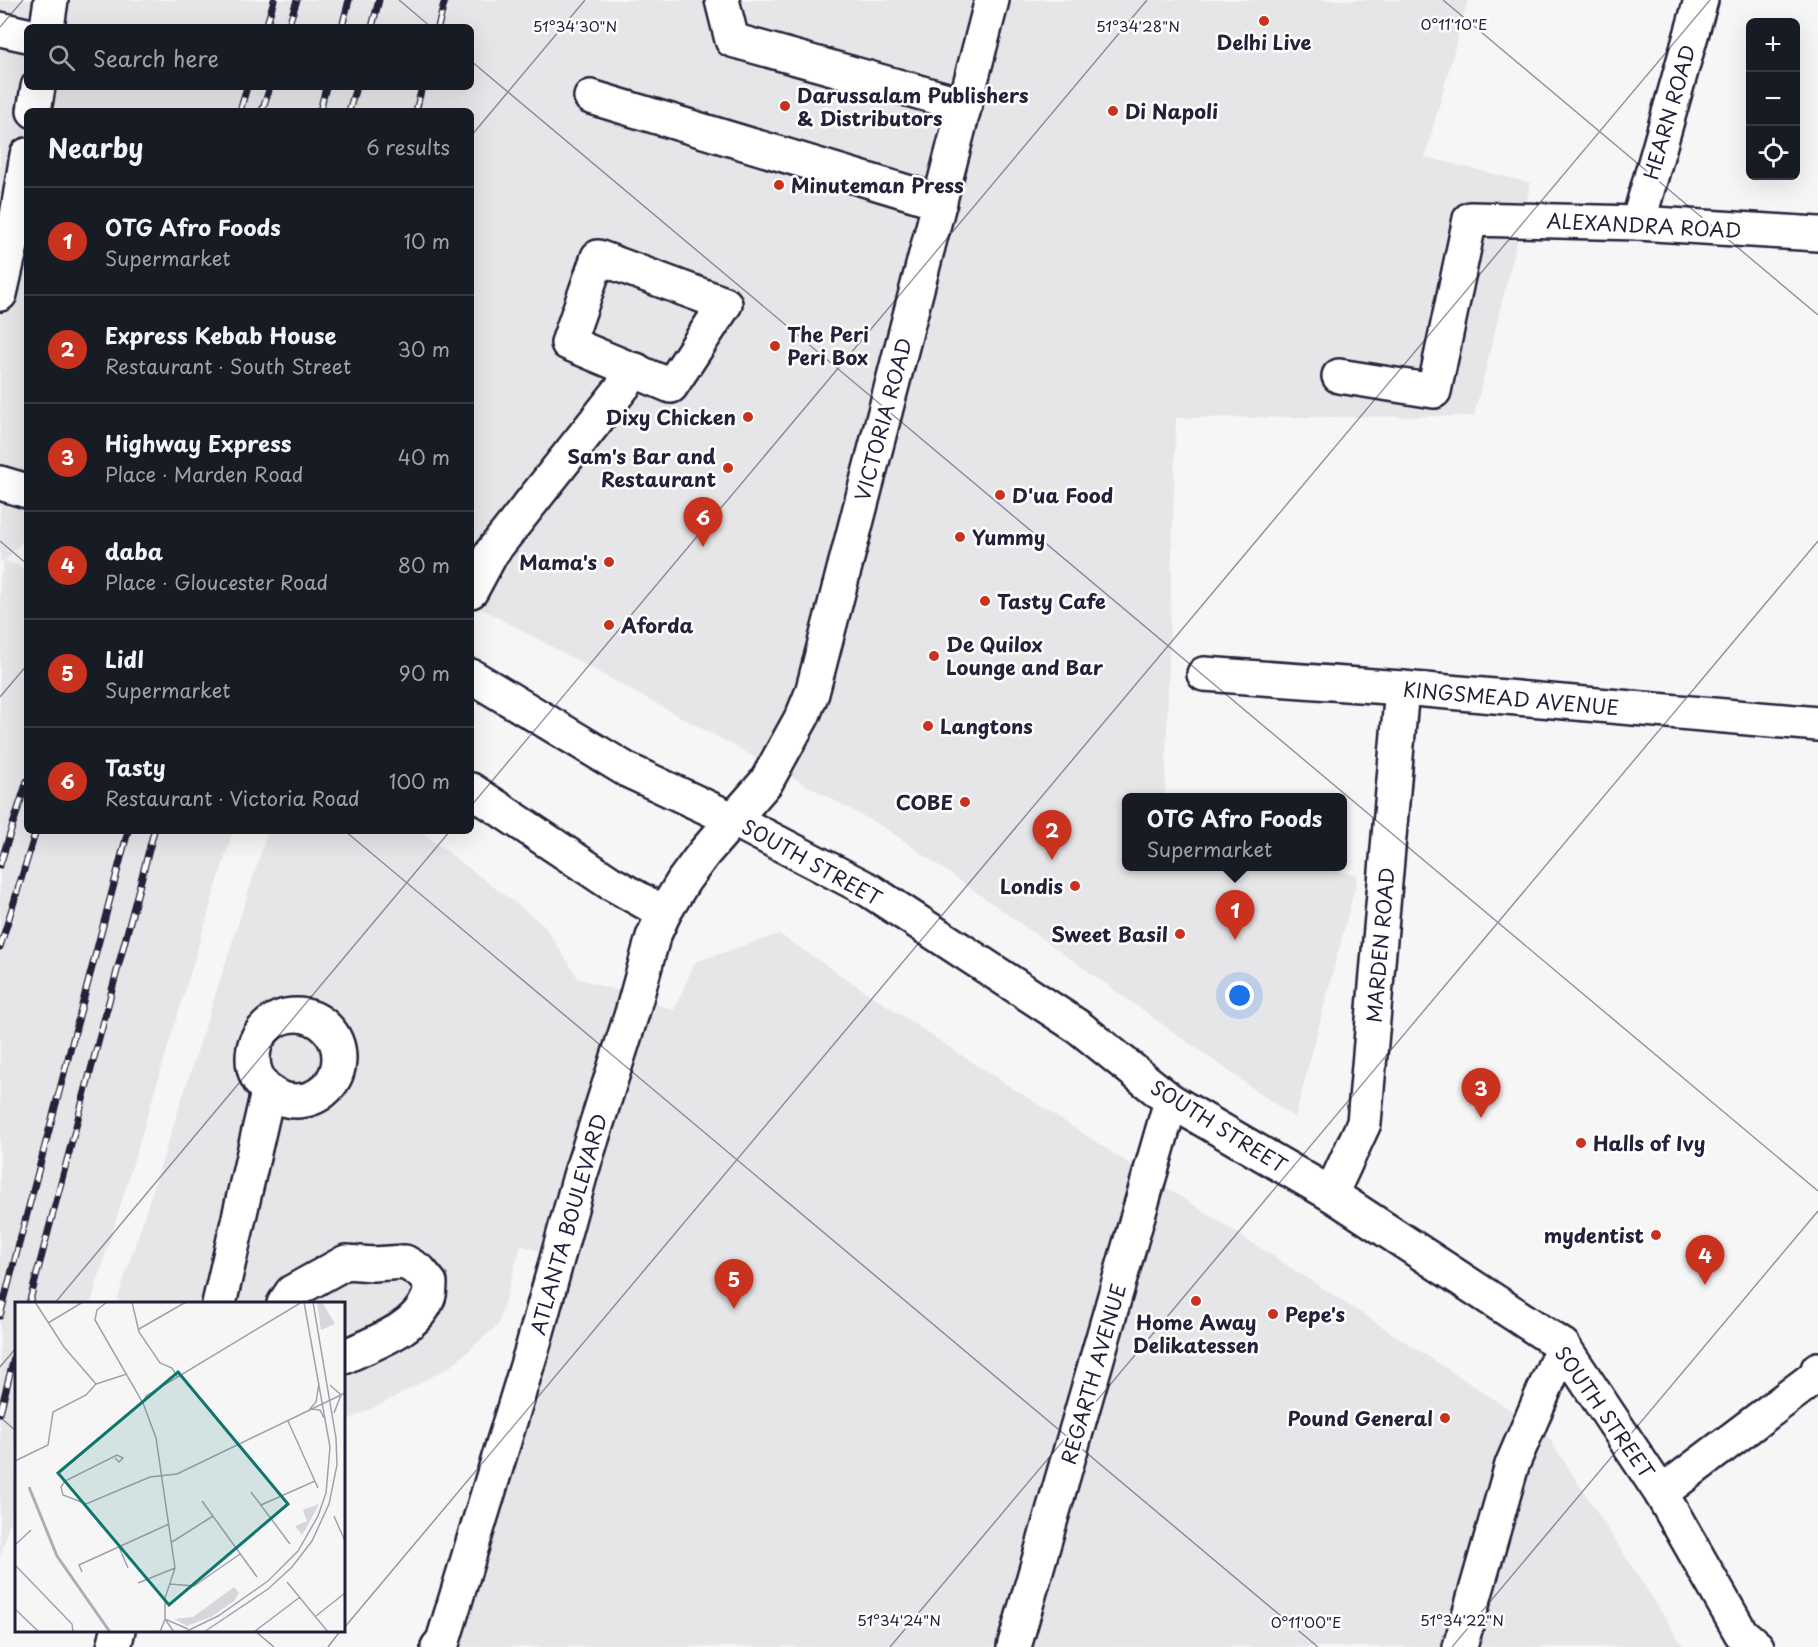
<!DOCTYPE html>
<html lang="en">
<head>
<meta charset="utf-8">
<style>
  body { margin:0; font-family:"Playpen Sans",sans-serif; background:#242831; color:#f1f3f6 }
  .controls { position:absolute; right:18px; top:18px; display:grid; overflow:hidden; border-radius:9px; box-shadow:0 6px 24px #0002 }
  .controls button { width:54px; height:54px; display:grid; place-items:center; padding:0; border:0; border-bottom:2px solid #363941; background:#171b24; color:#f1f3f6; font:30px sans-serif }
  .you { position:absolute; left:1240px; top:996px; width:21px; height:21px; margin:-15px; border:4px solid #fff; border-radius:50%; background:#1a73e8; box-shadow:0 0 0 9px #1a73e833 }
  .badge { display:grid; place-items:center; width:39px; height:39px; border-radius:50%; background:#c8321e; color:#fff; font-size:20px; font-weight:700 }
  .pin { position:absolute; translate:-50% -50px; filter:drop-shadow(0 2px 3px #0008) }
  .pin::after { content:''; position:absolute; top:32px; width:21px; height:18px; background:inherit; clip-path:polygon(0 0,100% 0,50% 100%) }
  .popup { position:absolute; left:1122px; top:793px; width:225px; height:78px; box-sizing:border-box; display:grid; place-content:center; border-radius:9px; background:#171b24; filter:drop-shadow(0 2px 4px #0005); font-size:20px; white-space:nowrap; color:#9ea1a6 }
  .popup b { font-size:22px; color:#f1f3f6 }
  .popup::after { content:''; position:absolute; left:50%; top:100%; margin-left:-12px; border:12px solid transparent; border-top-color:#171b24 }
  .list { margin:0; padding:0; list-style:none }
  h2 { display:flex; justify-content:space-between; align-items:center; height:78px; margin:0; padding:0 24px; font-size:26px }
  h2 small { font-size:20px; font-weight:400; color:#9ea1a6 }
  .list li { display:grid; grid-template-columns:39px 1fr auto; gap:18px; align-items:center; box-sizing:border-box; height:108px; padding:0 24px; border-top:2px solid #363941 }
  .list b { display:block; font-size:22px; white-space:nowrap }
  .list p { margin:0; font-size:20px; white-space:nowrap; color:#9ea1a6 }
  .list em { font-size:20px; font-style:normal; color:#9ea1a6 }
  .icon { flex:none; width:33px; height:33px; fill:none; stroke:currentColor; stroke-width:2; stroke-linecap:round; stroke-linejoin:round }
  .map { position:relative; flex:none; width:1818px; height:1647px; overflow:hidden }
  .search { position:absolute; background:#171b24; box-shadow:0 6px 24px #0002; left:24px; top:24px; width:450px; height:66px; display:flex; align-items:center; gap:15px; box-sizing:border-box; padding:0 21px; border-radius:9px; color:#9ea1a6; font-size:22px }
  .panel { position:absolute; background:#171b24; box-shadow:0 6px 24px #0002; left:24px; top:108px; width:450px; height:726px; border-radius:9px }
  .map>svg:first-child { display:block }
</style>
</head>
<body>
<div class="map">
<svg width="1818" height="1647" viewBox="0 0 1818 1647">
  <rect width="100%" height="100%" fill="#f6f6f7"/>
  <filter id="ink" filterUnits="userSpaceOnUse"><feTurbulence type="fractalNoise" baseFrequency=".0167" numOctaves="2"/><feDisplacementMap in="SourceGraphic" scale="12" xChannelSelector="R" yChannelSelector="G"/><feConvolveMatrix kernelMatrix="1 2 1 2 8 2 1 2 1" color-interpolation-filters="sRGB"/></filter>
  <g filter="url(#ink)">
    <!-- built -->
    <g fill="#e6e6e9" fill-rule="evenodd">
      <path d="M 0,0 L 1468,0 L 1425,157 L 1531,183 L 1474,416 L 1176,418 L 1165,797 L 1127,798 L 1127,866 L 1301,866 L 1358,875 L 1295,1118 L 887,829 L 471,603 L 471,111 L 27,111 L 27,536 L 5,561 L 27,569 L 27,831 L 233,831 L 91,1303 L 16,1304 L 16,1498 L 0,1558 L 0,580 L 4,562 L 0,561 ZM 27,27 L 471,27 L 471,87 L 27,87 Z"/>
      <path d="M 268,831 L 420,831 L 544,925 L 578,978 L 674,1010 L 695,962 L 779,934 L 952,1049 L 1545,1432 L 1684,1647 L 441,1647 L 567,1260 L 521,1245 L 498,1325 L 451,1366 L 393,1398 L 344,1422 L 344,1304 L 116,1304 Z"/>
    </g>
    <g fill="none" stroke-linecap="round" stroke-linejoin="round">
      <!-- minor casing -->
      <g stroke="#22223b" stroke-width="38">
        <g id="minor">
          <path d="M 722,0 L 732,40 L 965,105"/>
          <path d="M 47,27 L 51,0"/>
          <path d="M 0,29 L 27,35"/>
          <path d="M 591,97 L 940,202"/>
          <path d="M 34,111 L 38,87"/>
          <path d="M 1638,223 L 1701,0"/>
          <path d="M 598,257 L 725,304 L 671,386 L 568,343 Z"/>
          <path d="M 0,294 L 15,228 L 27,155"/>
          <path d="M 1339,376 L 1434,391 L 1470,219 L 1638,223 L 1818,234"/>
          <path d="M 0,483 L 27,491"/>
          <path d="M 471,591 L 492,552 L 636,370"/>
          <path d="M 1204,674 L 1402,688 L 1818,724"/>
          <path d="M 471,676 L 627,770 L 734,820 L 869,890 L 1080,1028 L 1171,1101 L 1331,1194 L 1563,1346 L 1661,1493 L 1741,1633 L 1757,1647"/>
          <path d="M 471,790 L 609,882 L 664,913"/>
          <circle cx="296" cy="1058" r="43"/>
          <path d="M 1331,1194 L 1364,1123 L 1402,688"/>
          <path d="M 219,1304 L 268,1092"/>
          <path d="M 284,1304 L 292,1292 L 346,1262 L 373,1264 L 405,1262 L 420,1271 L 430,1283 C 430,1288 430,1294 428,1298 C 416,1330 372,1343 344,1357"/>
          <path d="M 1661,1493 L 1816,1376 L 1818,1369"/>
          <path d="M 114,1647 L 118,1630"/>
          <path d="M 438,1647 L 443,1641 L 533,1346 L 580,1176 L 632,1013 L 653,937 L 664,913 L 684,880 L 704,853 L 766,782 L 803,715 L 812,693 L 992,0"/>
          <path d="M 1014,1647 L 1171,1101"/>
          <path d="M 1460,1647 L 1512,1465 L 1563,1346"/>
        </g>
      </g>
      <!-- minor -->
      <use href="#minor" stroke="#fff" stroke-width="33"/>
      <!-- rail casing -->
      <g stroke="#22223b" stroke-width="7">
        <g id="rail">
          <path d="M 266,27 L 274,0"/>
          <path d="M 288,27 L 297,0"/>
          <path d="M 342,27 L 349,0"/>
          <path d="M 372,27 L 379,0"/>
          <path d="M 438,27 L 445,0"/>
          <path d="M 240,111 L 247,87"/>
          <path d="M 262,111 L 270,87"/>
          <path d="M 320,111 L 326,87"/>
          <path d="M 349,111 L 356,87"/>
          <path d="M 416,111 L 422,87"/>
          <path d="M 0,865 L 27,781"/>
          <path d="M 0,947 L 36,831"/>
          <path d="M 29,1304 L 154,831"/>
          <path d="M 0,1316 L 128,831"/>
          <path d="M 0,1413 L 16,1350"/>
        </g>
      </g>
      <!-- rail -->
      <use href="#rail" stroke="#fff" stroke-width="4.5" stroke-dasharray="14" stroke-linecap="butt"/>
    </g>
  </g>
  <!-- ticks -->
  <path fill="none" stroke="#22223b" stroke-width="1.5" stroke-opacity="0.45" d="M 399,0 L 431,27M 1443,0 L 1818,315M 0,27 L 23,0M 471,61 L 1818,1191M 471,136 L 585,0M 0,541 L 27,564M 0,697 L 27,665M 471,806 L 1147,0M 345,831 L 1318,1647M 54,1304 L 450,831M 0,1367 L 16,1348M 0,1417 L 16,1431M 344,1628 L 1710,0M 254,1630 L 274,1647M 328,1647 L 341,1630M 890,1647 L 1818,541M 1452,1647 L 1818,1211"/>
  <!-- markers -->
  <g fill="#c8321e" stroke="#fff" stroke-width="2">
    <circle cx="1264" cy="21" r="6"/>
    <circle cx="785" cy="106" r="6"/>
    <circle cx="1113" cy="111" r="6"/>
    <circle cx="779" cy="185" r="6"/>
    <circle cx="775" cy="346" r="6"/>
    <circle cx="748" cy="417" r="6"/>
    <circle cx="728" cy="468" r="6"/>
    <circle cx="1000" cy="495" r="6"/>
    <circle cx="960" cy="537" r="6"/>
    <circle cx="609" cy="562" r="6"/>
    <circle cx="985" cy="601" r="6"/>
    <circle cx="609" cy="625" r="6"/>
    <circle cx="934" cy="656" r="6"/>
    <circle cx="928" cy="726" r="6"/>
    <circle cx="965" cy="802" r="6"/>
    <circle cx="1075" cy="886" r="6"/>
    <circle cx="1180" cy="934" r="6"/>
    <circle cx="1581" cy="1143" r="6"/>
    <circle cx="1656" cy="1235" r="6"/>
    <circle cx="1196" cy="1301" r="6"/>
    <circle cx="1273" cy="1314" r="6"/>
    <circle cx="1445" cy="1418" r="6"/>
  </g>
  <g text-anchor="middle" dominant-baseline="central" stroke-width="5" stroke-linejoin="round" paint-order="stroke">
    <!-- poi labels -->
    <g font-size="20" font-weight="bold" fill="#22223b" stroke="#fff" text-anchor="start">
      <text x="1264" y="42" text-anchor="middle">Delhi Live</text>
      <text x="797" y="95">Darussalam Publishers<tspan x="797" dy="23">&amp; Distributors</tspan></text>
      <text x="1125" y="111">Di Napoli</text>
      <text x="791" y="185">Minuteman Press</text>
      <text x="787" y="334">The Peri<tspan x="787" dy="23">Peri Box</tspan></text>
      <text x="736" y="417" text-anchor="end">Dixy Chicken</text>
      <text x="716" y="456" text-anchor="end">Sam's Bar and<tspan x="716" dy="23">Restaurant</tspan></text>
      <text x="1012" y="495">D'ua Food</text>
      <text x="972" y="537">Yummy</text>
      <text x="597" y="562" text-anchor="end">Mama's</text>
      <text x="997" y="601">Tasty Cafe</text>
      <text x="621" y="625">Aforda</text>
      <text x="946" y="644">De Quilox<tspan x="946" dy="23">Lounge and Bar</tspan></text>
      <text x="940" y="726">Langtons</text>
      <text x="953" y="802" text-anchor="end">COBE</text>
      <text x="1063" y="886" text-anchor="end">Londis</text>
      <text x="1168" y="934" text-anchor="end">Sweet Basil</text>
      <text x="1593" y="1143">Halls of Ivy</text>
      <text x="1644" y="1235" text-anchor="end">mydentist</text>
      <text x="1285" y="1314">Pepe's</text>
      <text x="1196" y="1322" text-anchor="middle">Home Away<tspan x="1196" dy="23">Delikatessen</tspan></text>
      <text x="1433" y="1418" text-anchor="end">Pound General</text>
    </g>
    <!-- street labels -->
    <g font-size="20" fill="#22223b" stroke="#fff">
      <text transform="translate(1669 112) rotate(-74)">HEARN ROAD</text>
      <text transform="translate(1644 225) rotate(3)">ALEXANDRA ROAD</text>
      <text transform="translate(883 419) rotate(-75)">VICTORIA ROAD</text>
      <text transform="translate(1511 698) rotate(5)">KINGSMEAD AVENUE</text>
      <text transform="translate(812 862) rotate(29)">SOUTH STREET</text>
      <text transform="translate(1380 945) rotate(-85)">MARDEN ROAD</text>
      <text transform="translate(1219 1126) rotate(32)">SOUTH STREET</text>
      <text transform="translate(568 1224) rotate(-74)">ATLANTA BOULEVARD</text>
      <text transform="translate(1093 1374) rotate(-74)">REGARTH AVENUE</text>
      <text transform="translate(1605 1412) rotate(55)">SOUTH STREET</text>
    </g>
  </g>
  <!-- overview -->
  <g transform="translate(15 1302)">
    <rect width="330" height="330" fill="#f6f6f7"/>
    <path d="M 302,0 L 307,0 L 320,22 L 306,28 ZM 304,202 L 293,223 L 287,233 L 280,224 L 292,219 L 288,208 ZM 219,285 L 224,291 L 219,299 L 196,315 L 172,324 L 159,317 L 178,315 Z" fill="#d7d7db"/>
    <path fill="none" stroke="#aeaeb7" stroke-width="3" d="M 14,185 L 42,254 L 95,330"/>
    <path fill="none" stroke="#a1a1ac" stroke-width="1.5" d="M 20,0 L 49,45 L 81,82M 92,0 L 82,8 L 80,18 L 128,101 L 141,136 L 160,266 L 150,296 L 150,317 L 159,330M 117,0 L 124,30 L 145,61 L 157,66 L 163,76M 33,21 L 68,0M 124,27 L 171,0M 304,81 L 301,100 L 295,107 L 305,108 L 309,116M 81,82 L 112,72M 315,83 L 326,93 L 319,111M 128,101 L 131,94 L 287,0M 273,119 L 303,186M 100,156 L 104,160 L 108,156 L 102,153 L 50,179 L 46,185 L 48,193 L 71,202 L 135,175 L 162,172 L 330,91M 0,159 L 33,143 L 38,110 L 71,93 L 81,82M 236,190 L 275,242M 187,199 L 242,275M 246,203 L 300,179M 319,214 L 330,239M 157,240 L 198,214M 0,243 L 16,228M 104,245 L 113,266M 0,263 L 57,322 L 58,330M 67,270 L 64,263 L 154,222M 272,280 L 313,330M 123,281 L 160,266M 155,282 L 179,284 L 225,252M 0,307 L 24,330M 301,314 L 330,291M 145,330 L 150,317 L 173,327M 170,330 L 203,314 L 253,279 L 283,249 L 303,214 L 311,191 L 315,145 L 289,0M 189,330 L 253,287 L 277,265 L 297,239 L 314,202 L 322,163 L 321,136 L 298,0M 239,330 L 285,295"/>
    <path fill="#0f766e" fill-opacity="0.15" stroke="#0f766e" stroke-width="3" d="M 163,70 L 273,202 L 154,303 L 43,171 Z"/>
    <rect width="330" height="330" fill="none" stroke="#22223b" stroke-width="3"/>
  </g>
  <g font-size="15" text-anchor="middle" fill="#22223b" stroke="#fff" stroke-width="5" stroke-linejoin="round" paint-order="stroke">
    <text x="1454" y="30">0°11'10"E</text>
    <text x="575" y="32">51°34'30"N</text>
    <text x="1138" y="32">51°34'28"N</text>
    <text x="899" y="1626">51°34'24"N</text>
    <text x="1462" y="1626">51°34'22"N</text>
    <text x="1306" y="1628">0°11'00"E</text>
  </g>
</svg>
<div class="controls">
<button>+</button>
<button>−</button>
<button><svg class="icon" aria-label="locate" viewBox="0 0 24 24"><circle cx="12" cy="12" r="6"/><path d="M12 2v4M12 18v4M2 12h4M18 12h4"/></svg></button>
</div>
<div class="you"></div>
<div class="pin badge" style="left:1235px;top:940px">1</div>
<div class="popup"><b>OTG Afro Foods</b>Supermarket</div>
<div class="pin badge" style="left:1052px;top:860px">2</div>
<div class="pin badge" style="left:1481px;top:1118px">3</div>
<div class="pin badge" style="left:1705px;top:1285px">4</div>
<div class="pin badge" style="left:734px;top:1309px">5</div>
<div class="pin badge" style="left:703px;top:547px">6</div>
<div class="search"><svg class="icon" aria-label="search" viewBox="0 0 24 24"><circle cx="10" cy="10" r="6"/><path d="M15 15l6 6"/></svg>Search here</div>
<section class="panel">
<h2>Nearby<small>6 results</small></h2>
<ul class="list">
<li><span class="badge">1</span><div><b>OTG Afro Foods</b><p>Supermarket</p></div><em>10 m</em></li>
<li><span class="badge">2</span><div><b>Express Kebab House</b><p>Restaurant · South Street</p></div><em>30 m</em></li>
<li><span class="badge">3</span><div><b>Highway Express</b><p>Place · Marden Road</p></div><em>40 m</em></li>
<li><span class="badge">4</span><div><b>daba</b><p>Place · Gloucester Road</p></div><em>80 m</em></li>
<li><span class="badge">5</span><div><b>Lidl</b><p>Supermarket</p></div><em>90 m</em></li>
<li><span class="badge">6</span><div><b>Tasty</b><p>Restaurant · Victoria Road</p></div><em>100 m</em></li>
</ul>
</section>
</div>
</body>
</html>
